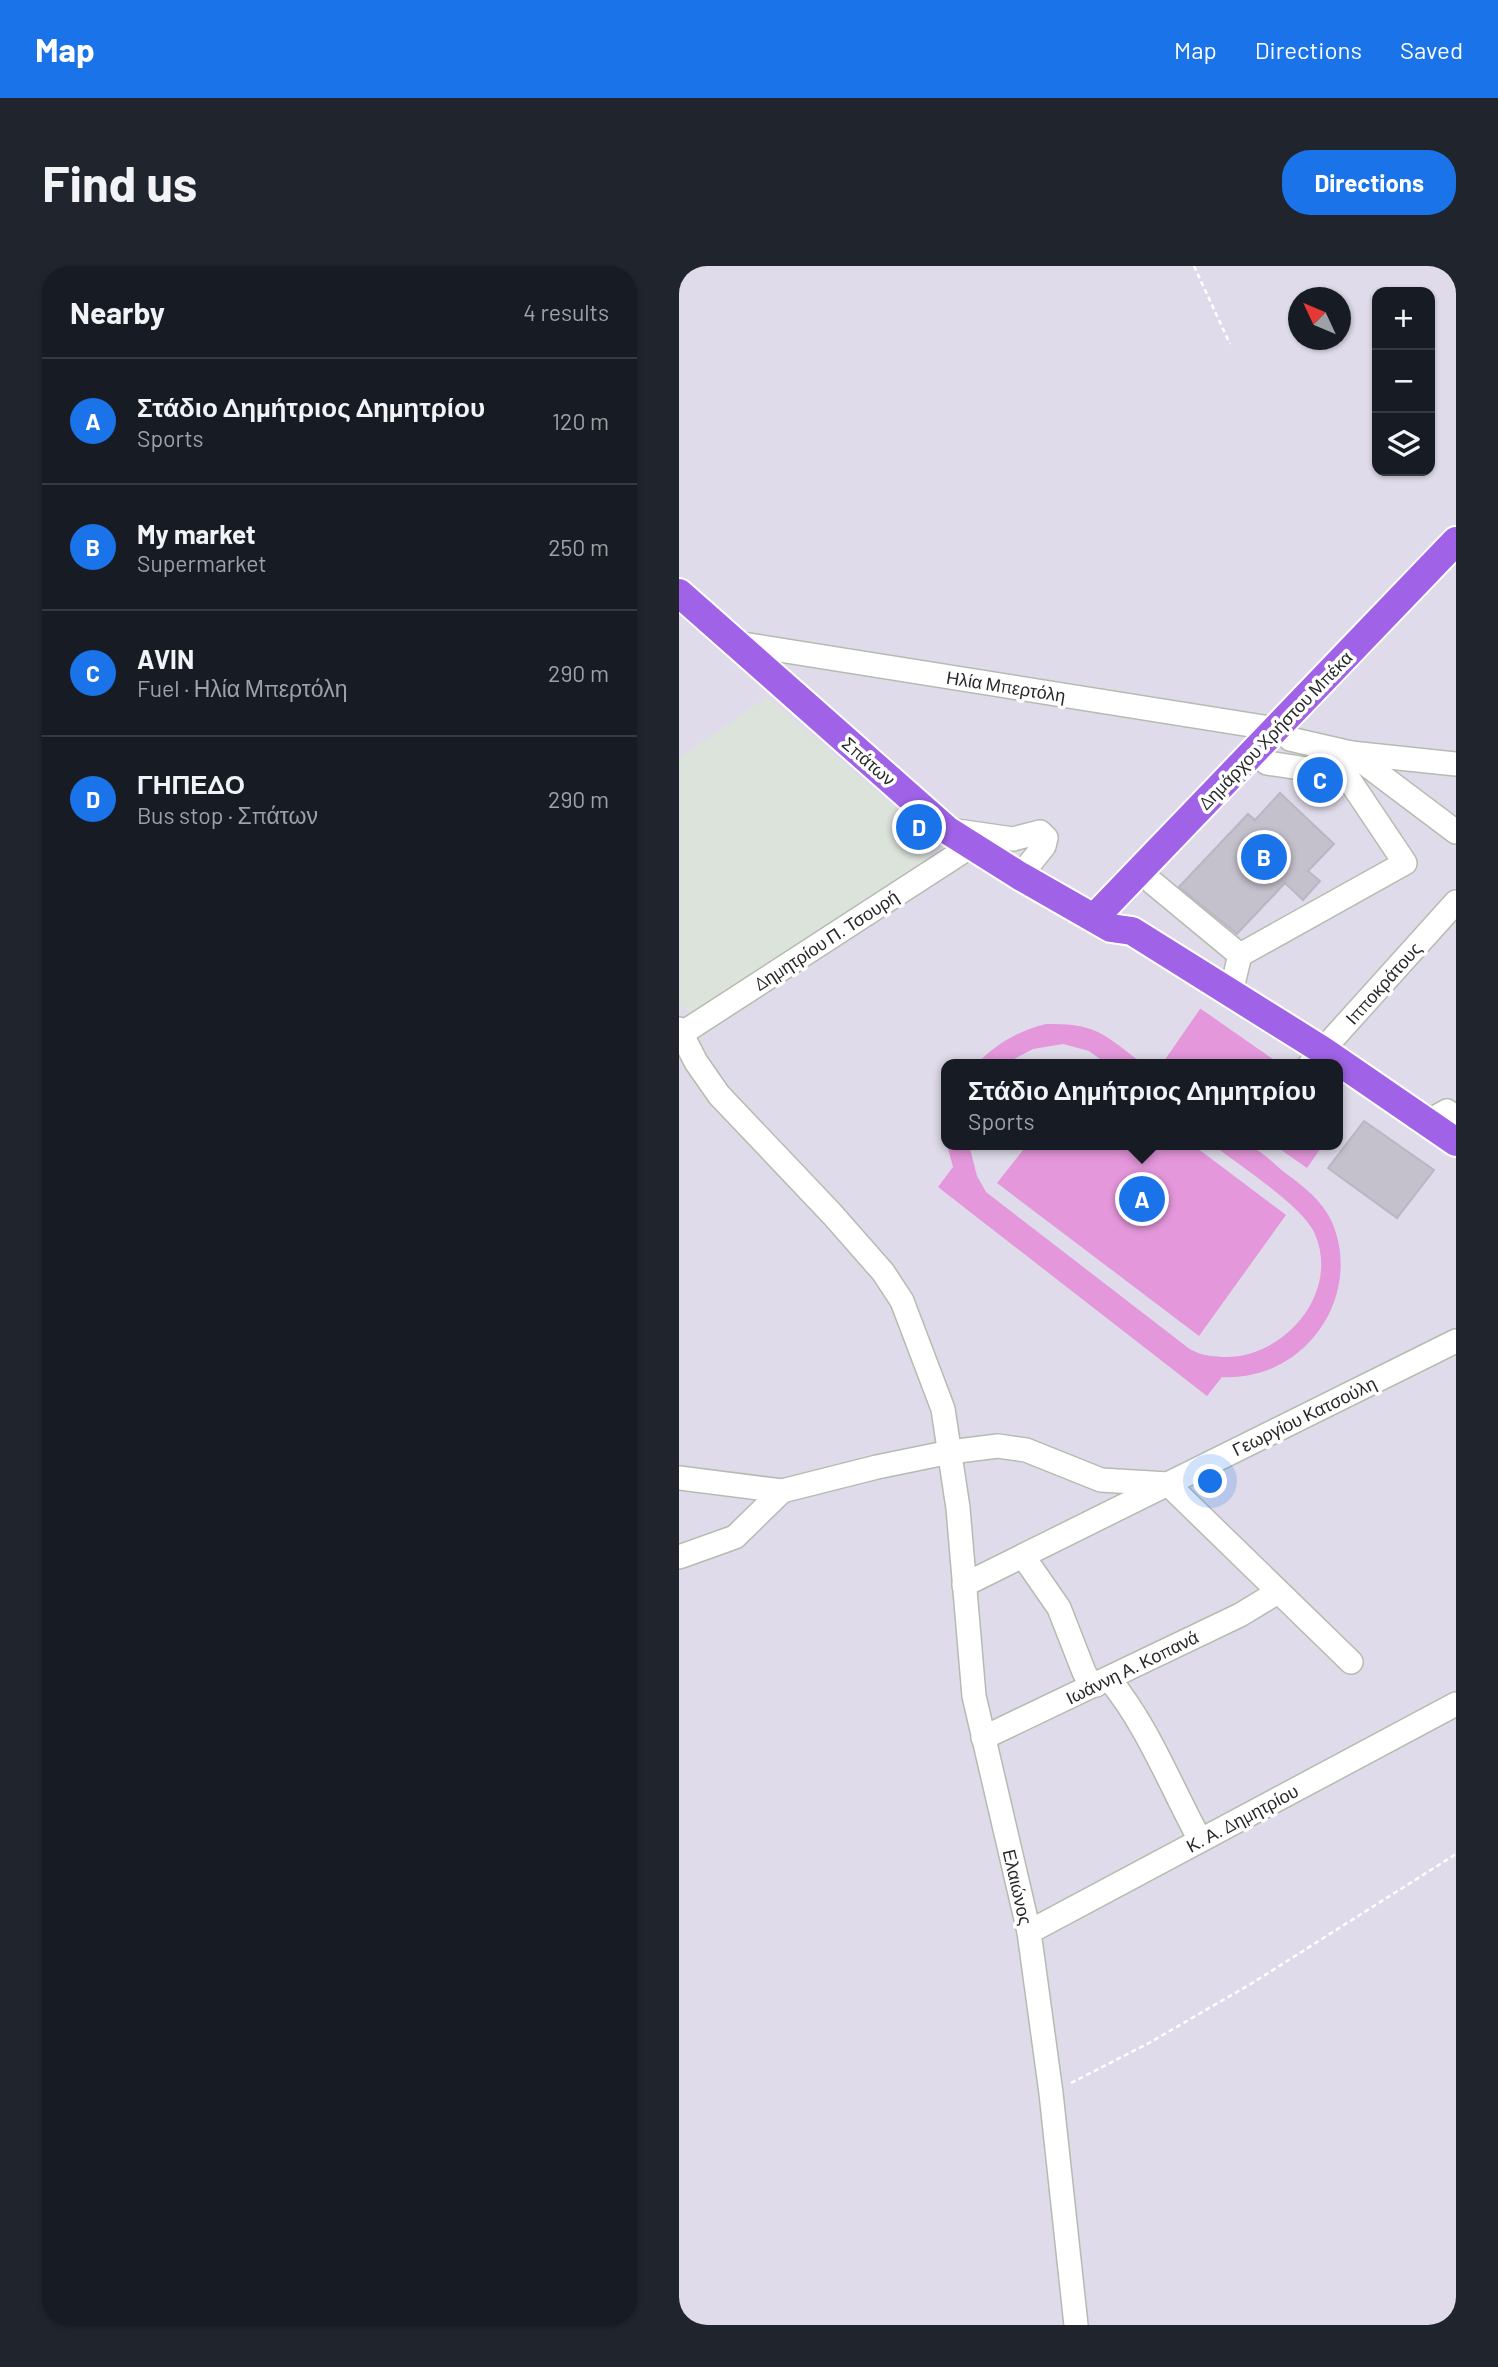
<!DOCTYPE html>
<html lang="en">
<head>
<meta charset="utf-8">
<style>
  body { margin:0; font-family:Barlow,sans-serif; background:#20242c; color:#f1f3f6 }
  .controls { position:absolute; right:21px; top:21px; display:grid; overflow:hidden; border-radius:14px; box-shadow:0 2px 5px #0004 }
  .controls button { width:63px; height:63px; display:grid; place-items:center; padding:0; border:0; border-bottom:2px solid #363941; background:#171b24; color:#f1f3f6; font:35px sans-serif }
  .compass { position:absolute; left:609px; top:21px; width:63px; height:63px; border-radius:50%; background:#171b24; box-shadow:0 2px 5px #0004; rotate:314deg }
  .you { position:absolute; left:532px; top:1216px; width:24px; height:24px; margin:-18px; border:5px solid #fff; border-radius:50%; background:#1a73e8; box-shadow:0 0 0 10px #1a73e833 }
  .badge { display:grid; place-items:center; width:46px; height:46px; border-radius:50%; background:#1a73e8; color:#fff; font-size:23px; font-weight:700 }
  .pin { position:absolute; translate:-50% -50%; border:4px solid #fff; box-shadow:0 2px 7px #0006 }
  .popup { position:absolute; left:262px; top:793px; width:402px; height:91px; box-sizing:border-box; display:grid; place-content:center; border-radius:14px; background:#171b24; filter:drop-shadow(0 2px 5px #0005); font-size:23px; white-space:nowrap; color:#9ea1a6 }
  .popup b { font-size:26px; color:#f1f3f6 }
  .popup::after { content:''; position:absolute; left:50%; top:100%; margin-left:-14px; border:14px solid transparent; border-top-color:#171b24 }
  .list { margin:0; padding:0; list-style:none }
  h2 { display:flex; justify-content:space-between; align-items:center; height:91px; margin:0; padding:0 28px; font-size:30px }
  h2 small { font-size:23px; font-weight:400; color:#9ea1a6 }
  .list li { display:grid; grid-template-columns:46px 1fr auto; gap:21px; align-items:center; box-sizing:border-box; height:126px; padding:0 28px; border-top:2px solid #363941 }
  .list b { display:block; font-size:26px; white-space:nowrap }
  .list p { margin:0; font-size:23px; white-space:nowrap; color:#9ea1a6 }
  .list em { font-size:23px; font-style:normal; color:#9ea1a6 }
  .icon { flex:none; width:38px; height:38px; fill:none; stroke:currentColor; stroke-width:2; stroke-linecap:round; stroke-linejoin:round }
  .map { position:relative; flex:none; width:777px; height:2059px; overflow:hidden; border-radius:28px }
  header { display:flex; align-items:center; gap:42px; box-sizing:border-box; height:98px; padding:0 35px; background:#1a73e8; color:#fff }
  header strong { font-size:33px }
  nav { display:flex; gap:38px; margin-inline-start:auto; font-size:24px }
  .intro { display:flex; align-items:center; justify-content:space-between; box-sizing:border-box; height:168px; padding:0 42px }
  h1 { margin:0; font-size:49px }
  .button { padding:18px 32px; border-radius:28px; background:#1a73e8; color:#fff; font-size:24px; font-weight:700 }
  main { display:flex; gap:42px; padding:0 42px }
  aside { flex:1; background:#171b24; border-radius:28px; box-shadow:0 2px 5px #0004 }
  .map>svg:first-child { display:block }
</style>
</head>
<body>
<header>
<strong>Map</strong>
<nav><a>Map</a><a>Directions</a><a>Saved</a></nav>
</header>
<div class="intro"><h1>Find us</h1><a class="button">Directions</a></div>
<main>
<aside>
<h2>Nearby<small>4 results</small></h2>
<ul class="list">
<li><span class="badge">A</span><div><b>Στάδιο Δημήτριος Δημητρίου</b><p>Sports</p></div><em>120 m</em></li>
<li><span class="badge">B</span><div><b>My market</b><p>Supermarket</p></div><em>250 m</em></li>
<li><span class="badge">C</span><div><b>AVIN</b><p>Fuel · Ηλία Μπερτόλη</p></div><em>290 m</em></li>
<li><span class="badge">D</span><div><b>ΓΗΠΕΔΟ</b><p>Bus stop · Σπάτων</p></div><em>290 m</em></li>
</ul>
</aside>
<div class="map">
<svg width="777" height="2059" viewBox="0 0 777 2059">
  <rect width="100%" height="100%" fill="#dfdbea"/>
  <!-- industrial -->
  <path fill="#dce3db" d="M 88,431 L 252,573 L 249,600 L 15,749 L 2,740 L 0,733 L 0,492 Z"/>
  <!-- pitch -->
  <g fill="#e497db">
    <path d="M 521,743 L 522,743 L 601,798 L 483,798 Z"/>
    <path d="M 367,758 C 418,757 426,769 464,798 L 428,798 L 410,785 L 384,778 L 354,783 L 326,798 L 298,798 C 316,778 341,764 367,758 Z"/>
    <path d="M 268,879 L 290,879 L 298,910 L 307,926 L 508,1081 C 519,1089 530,1090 544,1091 C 605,1093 663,1026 635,966 C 622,939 560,899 534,879 C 544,879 562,876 571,880 C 583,885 595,898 605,906 C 624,920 643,934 653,956 C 685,1032 624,1116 543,1111 L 528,1130 L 259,921 L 274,901 Z"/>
    <path d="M 348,879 L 514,879 L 607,949 L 520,1070 L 318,917 Z"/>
    <path d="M 595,879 L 644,879 L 628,902 Z"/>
  </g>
  <!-- building -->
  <g fill="#c4c0cc" stroke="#bbb5c5" stroke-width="2">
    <path d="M 601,527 L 655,578 L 629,605 L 641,615 L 624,634 L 606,617 L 558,668 L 500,621 L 569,548 L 576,554 Z"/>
    <path d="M 685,855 L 755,904 L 718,952 L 649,902 Z"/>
  </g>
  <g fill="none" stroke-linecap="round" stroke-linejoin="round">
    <!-- minor casing -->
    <g stroke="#b5bcaf" stroke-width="26">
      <g id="minor">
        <path d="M 57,377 L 597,463"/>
        <path d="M 611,473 L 672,487 L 777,498"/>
        <path d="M 588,497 L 667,509"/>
        <path d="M 271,564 L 334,573 L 361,566 L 367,572 L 365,580 L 341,610"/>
        <path d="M 474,617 L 561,689"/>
        <path d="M 552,726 L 561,689 L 726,597 L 667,509 L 672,487 L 777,566"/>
        <path d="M 0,763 L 17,796 L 40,829 L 153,948 L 204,1006 L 223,1035 L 264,1143 L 279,1242 L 295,1430 L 350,1666 L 372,1827 L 397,2059"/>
        <path d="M 2,768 L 292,580"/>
        <path d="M 631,798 L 777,636"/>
        <path d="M 748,856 L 768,845 L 777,852"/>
        <path d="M 0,1212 L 103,1225 L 198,1201 L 271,1186 L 319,1180 L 347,1184 L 422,1214 L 489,1218 L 672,1396"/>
        <path d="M 344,1290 L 380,1342 L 405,1406 L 409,1413 L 417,1419"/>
        <path d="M 0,1291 L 56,1271 L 103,1225"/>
        <path d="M 285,1319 L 777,1075"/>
        <path d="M 430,1413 C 469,1460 492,1521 521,1574"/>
        <path d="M 304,1472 L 561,1349 L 599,1326"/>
        <path d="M 350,1666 L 777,1438"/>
      </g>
    </g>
    <!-- major casing -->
    <g stroke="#fff" stroke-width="32">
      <g id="major">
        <path d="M 0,327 L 268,564 L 341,610 L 432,662 L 453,665 L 643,784 L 777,876"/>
        <path d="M 415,652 L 777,275"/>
      </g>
    </g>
    <!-- path -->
    <g stroke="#fff" stroke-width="2.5" stroke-dasharray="5 3.5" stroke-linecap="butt">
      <path d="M 515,0 L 551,78"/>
      <path d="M 392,1817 L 470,1777 L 575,1716 L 777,1588"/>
    </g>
    <!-- minor -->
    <use href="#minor" stroke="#fff" stroke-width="23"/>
    <!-- major -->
    <use href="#major" stroke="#a063e7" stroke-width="28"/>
  </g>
  <g text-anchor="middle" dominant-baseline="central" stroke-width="7" stroke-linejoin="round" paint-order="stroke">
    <!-- street labels -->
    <g font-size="18" fill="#292929" stroke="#fff">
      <text transform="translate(327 420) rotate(9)">Ηλία Μπερτόλη</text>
      <text transform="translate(596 464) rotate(-46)">Δημάρχου Χρήστου Μπέκα</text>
      <text transform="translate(190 495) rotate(41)">Σπάτων</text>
      <text transform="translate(147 674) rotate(-33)">Δημητρίου Π. Τσουρή</text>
      <text transform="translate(704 717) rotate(-48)">Ιπποκράτους</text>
      <text transform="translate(625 1150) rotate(-26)">Γεωργίου Κατσούλη</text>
      <text transform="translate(453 1401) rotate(-26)">Ιωάννη Α. Κοπανά</text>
      <text transform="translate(563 1552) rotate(-28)">Κ. Α. Δημητρίου</text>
      <text transform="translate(339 1621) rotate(77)">Ελαιώνος</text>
    </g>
  </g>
</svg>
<div class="controls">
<button>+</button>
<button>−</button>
<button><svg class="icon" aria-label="layers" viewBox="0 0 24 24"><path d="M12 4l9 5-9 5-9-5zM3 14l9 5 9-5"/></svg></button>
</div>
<svg class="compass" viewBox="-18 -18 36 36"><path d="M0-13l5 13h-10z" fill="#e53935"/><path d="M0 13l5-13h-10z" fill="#9ea1a6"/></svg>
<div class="you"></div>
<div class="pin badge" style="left:463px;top:933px">A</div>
<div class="popup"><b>Στάδιο Δημήτριος Δημητρίου</b>Sports</div>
<div class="pin badge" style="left:585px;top:591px">B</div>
<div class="pin badge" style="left:641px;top:514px">C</div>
<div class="pin badge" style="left:240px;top:561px">D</div>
</div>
</main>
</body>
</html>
